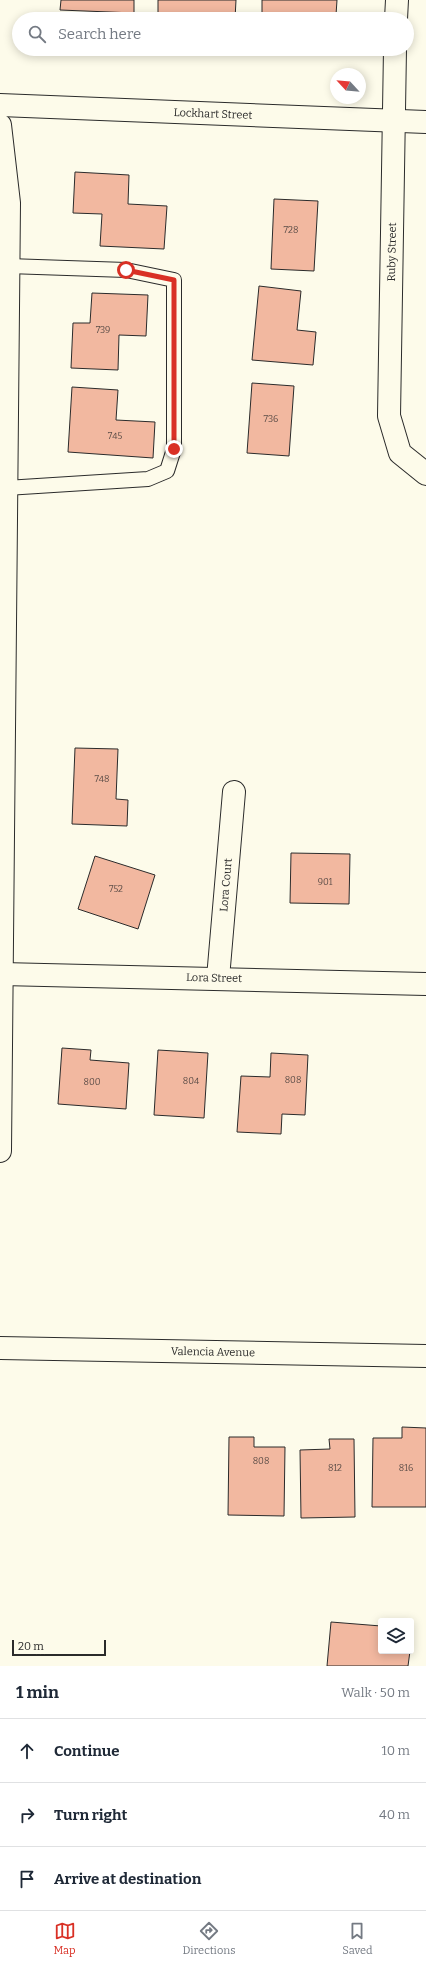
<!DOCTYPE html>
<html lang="en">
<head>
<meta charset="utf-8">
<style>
  body { margin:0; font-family:Bitter,serif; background:#f6f6f7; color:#1f2937 }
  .controls { position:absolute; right:12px; bottom:12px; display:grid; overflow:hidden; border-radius:4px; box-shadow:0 2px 10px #0003 }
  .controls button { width:36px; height:36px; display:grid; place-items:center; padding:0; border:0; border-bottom:1px solid #e0e1e3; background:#fff; color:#1f2937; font:20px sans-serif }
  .compass { position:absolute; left:330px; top:68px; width:36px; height:36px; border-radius:50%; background:#fff; box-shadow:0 2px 10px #0003; rotate:296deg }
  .scale { position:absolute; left:12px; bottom:10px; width:94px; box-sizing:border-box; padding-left:4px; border:2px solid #2b2b2b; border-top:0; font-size:11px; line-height:14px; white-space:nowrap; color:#2b2b2b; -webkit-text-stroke:3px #fdfbea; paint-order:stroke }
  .stop { position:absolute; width:12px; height:12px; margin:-9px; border:3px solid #d93025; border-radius:50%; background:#fff }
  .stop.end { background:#d93025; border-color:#fff; box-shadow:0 1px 4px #0008 }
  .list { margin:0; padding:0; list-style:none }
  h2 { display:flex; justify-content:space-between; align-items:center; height:52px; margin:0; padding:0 16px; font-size:17px }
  h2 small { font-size:13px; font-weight:400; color:#747a83 }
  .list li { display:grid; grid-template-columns:26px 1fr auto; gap:12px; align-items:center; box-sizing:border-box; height:64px; padding:0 16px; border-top:1px solid #e0e1e3 }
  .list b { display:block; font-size:15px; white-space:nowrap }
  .list em { font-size:13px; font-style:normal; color:#747a83 }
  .icon { flex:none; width:22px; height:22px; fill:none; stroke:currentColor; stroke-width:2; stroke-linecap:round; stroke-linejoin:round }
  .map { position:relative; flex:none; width:426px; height:1666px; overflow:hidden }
  .search { position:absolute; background:#fff; box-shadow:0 2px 10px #0003; left:12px; right:12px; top:12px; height:44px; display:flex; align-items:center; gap:10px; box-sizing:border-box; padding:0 14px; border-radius:22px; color:#747a83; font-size:15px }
  .sheet { height:244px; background:#fff }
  nav { display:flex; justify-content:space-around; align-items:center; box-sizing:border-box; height:56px; border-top:1px solid #e0e1e3; background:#fff; font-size:11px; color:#747a83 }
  nav a { display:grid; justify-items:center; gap:2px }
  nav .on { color:#d93025 }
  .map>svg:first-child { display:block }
</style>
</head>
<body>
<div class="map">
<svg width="426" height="1666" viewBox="0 0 426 1666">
  <rect width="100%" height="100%" fill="#fdfbea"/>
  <!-- building -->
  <g fill="#f2b8a0" stroke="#2b2b2b">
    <path d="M 61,0 L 134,0 L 134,13 L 60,10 Z"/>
    <path d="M 158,0 L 236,0 L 235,19 L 158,19 Z"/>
    <path d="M 262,0 L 337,0 L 336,15 L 262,13 Z"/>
    <path d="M 75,172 L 129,175 L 128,204 L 167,206 L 164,249 L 100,246 L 102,214 L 73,213 Z"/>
    <path d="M 274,199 L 318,201 L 314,271 L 271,269 Z"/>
    <path d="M 259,286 L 301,291 L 297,330 L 316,332 L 313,365 L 252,360 Z"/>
    <path d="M 92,293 L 148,295 L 146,336 L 119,335 L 118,370 L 71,368 L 73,323 L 90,323 Z"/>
    <path d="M 252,383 L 294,386 L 289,456 L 247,453 Z"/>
    <path d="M 72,387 L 118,390 L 116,420 L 155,422 L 153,458 L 68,452 Z"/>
    <path d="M 75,748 L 118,749 L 116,799 L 128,800 L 127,826 L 72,824 Z"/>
    <path d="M 291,853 L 350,854 L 349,904 L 290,903 Z"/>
    <path d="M 95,856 L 155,875 L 138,929 L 78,909 Z"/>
    <path d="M 62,1048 L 91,1050 L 90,1060 L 129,1063 L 126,1109 L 58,1104 Z"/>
    <path d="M 158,1050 L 208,1053 L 204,1118 L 154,1115 Z"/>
    <path d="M 271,1053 L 308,1055 L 305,1115 L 282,1114 L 281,1134 L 237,1132 L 241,1076 L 270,1077 Z"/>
    <path d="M 402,1427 L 426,1428 L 426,1507 L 372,1507 L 373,1438 L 402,1438 Z"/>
    <path d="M 229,1437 L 254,1437 L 254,1447 L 285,1447 L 284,1516 L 228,1515 Z"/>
    <path d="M 329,1439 L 354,1439 L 355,1517 L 301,1518 L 300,1450 L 330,1449 Z"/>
    <path d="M 331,1622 L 381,1626 L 381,1651 L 410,1651 L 408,1666 L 327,1666 Z"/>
  </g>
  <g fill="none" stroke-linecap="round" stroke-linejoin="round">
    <!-- service casing -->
    <g stroke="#2b2b2b" stroke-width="16">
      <path id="service" d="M 6,488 L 148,479 L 167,471 L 174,449 L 174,280 L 126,270 L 8,266"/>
    </g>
    <!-- minor casing -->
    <g stroke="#2b2b2b" stroke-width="24">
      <g id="minor">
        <path d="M 396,19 L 397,0"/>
        <path d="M 395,49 L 389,416 L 400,453 L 426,474"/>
        <path d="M 0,105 L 426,122"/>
        <path d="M 2,974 L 426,984"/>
        <path d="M 218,978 L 234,792"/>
        <path d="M 0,1348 L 426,1356"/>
      </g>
    </g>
    <!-- tertiary casing -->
    <g stroke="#2b2b2b" stroke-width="24">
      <path id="tertiary" d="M 0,125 L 9,203 L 0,1151"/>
    </g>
    <!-- service -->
    <use href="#service" stroke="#fdfbea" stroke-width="14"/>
    <!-- minor -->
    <use href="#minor" stroke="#fdfbea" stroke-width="22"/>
    <!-- tertiary -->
    <use href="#tertiary" stroke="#fdfbea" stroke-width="22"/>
  </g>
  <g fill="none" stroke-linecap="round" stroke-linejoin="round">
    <!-- route -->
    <path stroke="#d93025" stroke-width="5" d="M 126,270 L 174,280 L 174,449"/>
  </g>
  <g text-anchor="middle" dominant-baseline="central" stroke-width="3" stroke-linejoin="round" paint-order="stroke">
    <!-- number labels -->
    <g font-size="9" fill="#5d4e48">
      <text x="291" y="230">728</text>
      <text x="103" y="330">739</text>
      <text x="271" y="419">736</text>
      <text x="115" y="436">745</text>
      <text x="102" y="779">748</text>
      <text x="325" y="882">901</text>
      <text x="116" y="889">752</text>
      <text x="293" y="1080">808</text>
      <text x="191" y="1081">804</text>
      <text x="92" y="1082">800</text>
      <text x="261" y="1461">808</text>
      <text x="335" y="1468">812</text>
      <text x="406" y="1468">816</text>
    </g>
    <!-- street labels -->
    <g font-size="11" fill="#2b2b2b" stroke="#fdfbea">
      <text transform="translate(213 114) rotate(2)">Lockhart Street</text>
      <text transform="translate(392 252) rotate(-89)">Ruby Street</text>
      <text transform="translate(226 885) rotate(-85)">Lora Court</text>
      <text transform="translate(214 978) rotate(1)">Lora Street</text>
      <text transform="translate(213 1352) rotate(1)">Valencia Avenue</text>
    </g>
  </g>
</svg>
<div class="controls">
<button><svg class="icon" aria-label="layers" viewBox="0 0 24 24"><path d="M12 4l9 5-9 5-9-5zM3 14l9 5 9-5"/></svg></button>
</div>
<svg class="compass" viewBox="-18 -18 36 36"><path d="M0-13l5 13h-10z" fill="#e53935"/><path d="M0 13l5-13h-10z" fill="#747a83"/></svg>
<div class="scale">20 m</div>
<div class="stop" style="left:126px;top:270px"></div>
<div class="stop end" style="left:174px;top:449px"></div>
<div class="search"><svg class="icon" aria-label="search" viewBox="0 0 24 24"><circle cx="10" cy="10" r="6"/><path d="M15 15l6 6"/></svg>Search here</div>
</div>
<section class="sheet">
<h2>1 min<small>Walk · 50 m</small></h2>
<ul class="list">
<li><svg class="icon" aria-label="ahead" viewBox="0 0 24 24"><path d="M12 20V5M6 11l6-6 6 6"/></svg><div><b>Continue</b></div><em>10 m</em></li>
<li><svg class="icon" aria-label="right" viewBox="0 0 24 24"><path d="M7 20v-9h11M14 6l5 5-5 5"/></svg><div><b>Turn right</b></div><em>40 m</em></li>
<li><svg class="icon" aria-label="arrive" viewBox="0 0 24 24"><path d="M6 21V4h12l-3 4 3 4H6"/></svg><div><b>Arrive at destination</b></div></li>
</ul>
</section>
<nav>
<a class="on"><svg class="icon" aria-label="map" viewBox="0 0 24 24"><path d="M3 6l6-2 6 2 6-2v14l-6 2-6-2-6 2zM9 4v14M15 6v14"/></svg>Map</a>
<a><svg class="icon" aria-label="directions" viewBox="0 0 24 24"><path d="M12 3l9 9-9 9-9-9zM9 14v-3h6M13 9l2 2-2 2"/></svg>Directions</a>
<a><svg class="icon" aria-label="saved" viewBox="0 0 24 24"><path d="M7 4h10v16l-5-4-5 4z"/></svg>Saved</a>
</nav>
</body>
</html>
